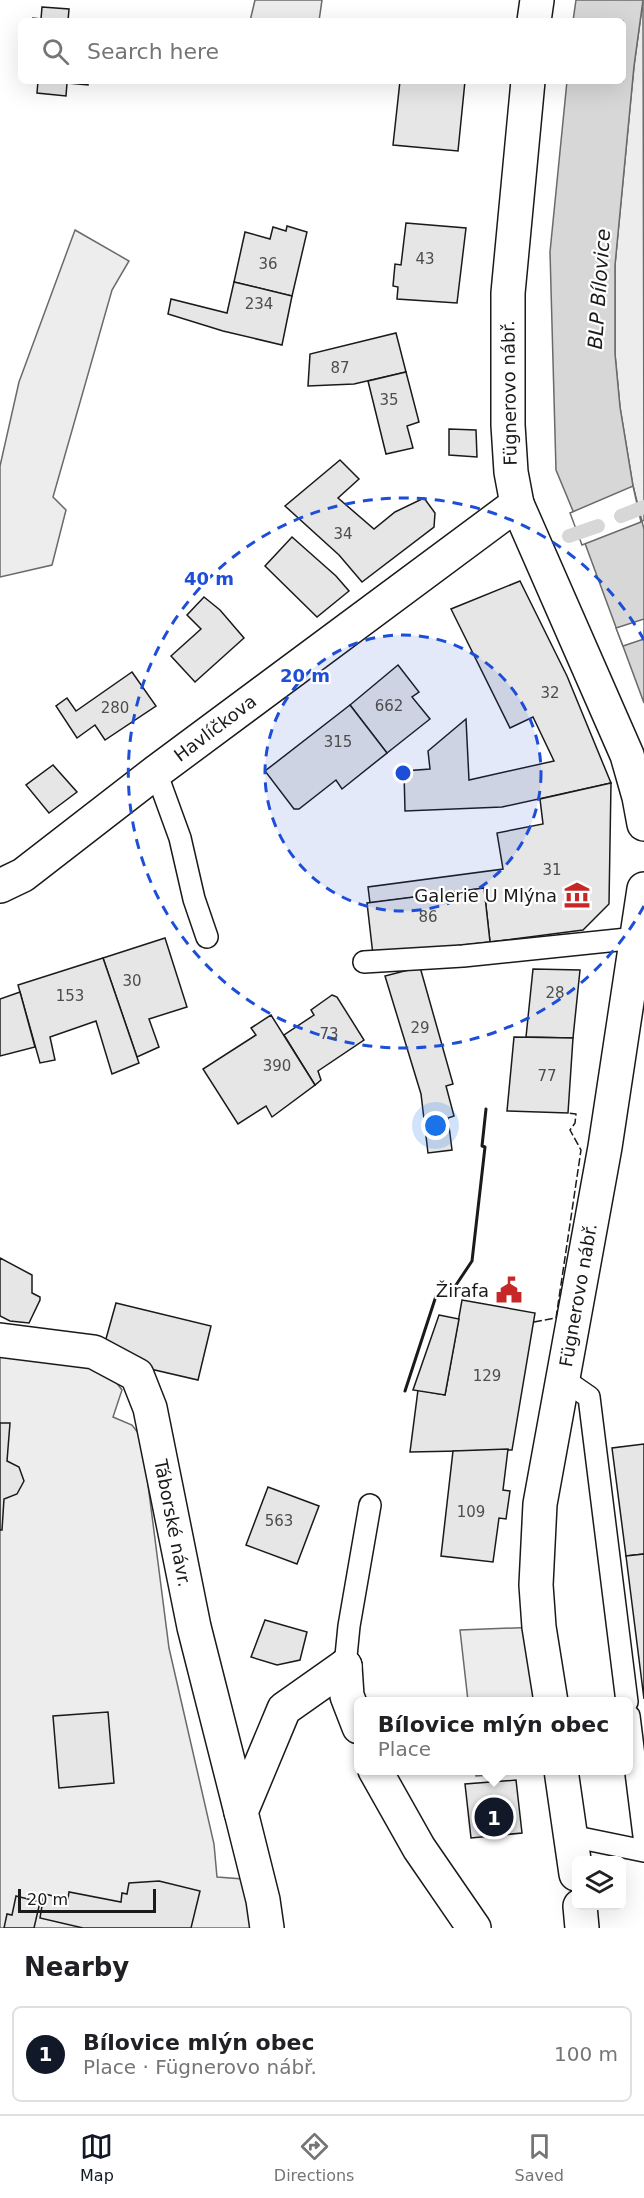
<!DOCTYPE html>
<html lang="en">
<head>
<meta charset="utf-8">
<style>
  body { margin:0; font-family:"DejaVu Sans",sans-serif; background:#f6f6f6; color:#202124 }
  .controls { position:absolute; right:18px; bottom:18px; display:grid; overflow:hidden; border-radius:9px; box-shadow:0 6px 24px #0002 }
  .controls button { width:54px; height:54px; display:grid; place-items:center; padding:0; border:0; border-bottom:2px solid #e0e0e0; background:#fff; color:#202124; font:30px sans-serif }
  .scale { position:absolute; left:18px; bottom:15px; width:138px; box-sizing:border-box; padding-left:6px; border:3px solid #1a1a1a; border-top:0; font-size:16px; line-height:21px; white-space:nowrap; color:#1a1a1a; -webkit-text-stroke:4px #fff; paint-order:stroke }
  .you { position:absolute; left:436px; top:1126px; width:21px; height:21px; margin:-15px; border:4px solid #fff; border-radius:50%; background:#1a73e8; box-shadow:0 0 0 9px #1a73e833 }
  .badge { display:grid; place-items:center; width:39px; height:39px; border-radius:50%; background:#111827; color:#fff; font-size:20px; font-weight:700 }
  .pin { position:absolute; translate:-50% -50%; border:3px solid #fff; box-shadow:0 2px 6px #0006 }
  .popup { position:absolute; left:354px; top:1697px; width:279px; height:78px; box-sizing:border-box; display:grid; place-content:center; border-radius:9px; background:#fff; filter:drop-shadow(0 2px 4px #0005); font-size:20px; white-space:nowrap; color:#757577 }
  .popup b { font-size:22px; color:#202124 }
  .popup::after { content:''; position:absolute; left:50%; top:100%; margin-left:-12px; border:12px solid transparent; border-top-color:#fff }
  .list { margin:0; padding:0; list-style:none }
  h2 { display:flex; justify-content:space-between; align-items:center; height:78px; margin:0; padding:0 24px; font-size:26px }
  h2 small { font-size:20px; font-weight:400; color:#757577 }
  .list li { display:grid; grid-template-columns:39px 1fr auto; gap:18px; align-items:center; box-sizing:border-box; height:96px; margin:0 12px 12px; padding:0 12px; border:2px solid #e0e0e0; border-radius:9px }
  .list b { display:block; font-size:22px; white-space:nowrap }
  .list p { margin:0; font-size:20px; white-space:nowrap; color:#757577 }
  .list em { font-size:20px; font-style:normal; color:#757577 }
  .icon { flex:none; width:33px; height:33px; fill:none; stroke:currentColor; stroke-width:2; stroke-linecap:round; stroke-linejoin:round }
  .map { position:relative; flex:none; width:644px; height:1928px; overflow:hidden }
  .search { position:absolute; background:#fff; box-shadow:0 6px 24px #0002; left:18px; right:18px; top:18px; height:66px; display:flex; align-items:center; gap:15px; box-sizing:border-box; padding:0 21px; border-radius:9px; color:#757577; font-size:22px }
  .sheet { height:186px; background:#fff }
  nav { display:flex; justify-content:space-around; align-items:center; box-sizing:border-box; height:84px; border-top:2px solid #e0e0e0; background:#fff; font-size:16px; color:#757577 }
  nav a { display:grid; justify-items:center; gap:3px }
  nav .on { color:#111827 }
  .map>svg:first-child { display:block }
</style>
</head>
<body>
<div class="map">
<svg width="644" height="1928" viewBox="0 0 644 1928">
  <rect width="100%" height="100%" fill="#fff"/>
  <!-- built -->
  <g fill="#ededed" stroke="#6a6a6a" stroke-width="1.5">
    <path d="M 255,0 L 322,0 L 319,21 L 250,21 Z"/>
    <path d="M 643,0 L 644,520 L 641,522 L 633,486 L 620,407 L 615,354 L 615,265 L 634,66 Z"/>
    <path d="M 75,230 L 129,261 L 112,290 L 53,497 L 66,510 L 52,565 L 0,577 L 0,466 L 19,382 Z"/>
    <path d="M 0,1354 L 94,1366 L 109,1373 L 122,1390 L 113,1417 L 132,1425 L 142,1438 L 169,1648 L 214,1844 L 217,1877 L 243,1879 L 251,1928 L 0,1928 Z"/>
    <path d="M 539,1627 L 551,1701 L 468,1701 L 460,1630 Z"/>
    <path d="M 476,1770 L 555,1771 L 476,1776 Z"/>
  </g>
  <!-- water -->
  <path fill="#d7d7d7" stroke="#6a6a6a" stroke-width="1.5" d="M 576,0 L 643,0 L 634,66 L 615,265 L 615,354 L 620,407 L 633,486 L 644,529 L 644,703 L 573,511 L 556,470 L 550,252 L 567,81 L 623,81 L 623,21 L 573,21 Z"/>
  <!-- pier -->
  <g fill="#fff" stroke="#6a6a6a" stroke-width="1.5">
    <path d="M 633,486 L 641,522 L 582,545 L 570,513 Z"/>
    <path d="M 644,619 L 644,639 L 623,646 L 616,628 Z"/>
  </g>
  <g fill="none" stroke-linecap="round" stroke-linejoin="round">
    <!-- stream -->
    <g stroke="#d7d7d7" stroke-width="14">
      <path d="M 621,516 L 644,507"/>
      <path d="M 569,536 L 598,526"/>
    </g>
  </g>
  <!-- building -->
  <g fill="#e6e6e6" stroke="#1a1a1a" stroke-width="1.5">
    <path d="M 42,7 L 69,9 L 68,21 L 70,21 L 33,21 L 33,18 L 41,19 Z"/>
    <path d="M 38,81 L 88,81 L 88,85 L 67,83 L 66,96 L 37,93 Z"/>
    <path d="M 400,81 L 465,81 L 458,151 L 393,145 Z"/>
    <path d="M 406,223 L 466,228 L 457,303 L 397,299 L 398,287 L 393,286 L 395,264 L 401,265 Z"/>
    <path d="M 287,226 L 307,232 L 292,296 L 234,282 L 245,232 L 270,239 L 273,227 L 286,231 Z"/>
    <path d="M 234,282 L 292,296 L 282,345 L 223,331 L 168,314 L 171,299 L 227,313 Z"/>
    <path d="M 396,333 L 406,372 L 354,384 L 308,386 L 310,354 Z"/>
    <path d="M 406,372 L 419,422 L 407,426 L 413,448 L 386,454 L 368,381 Z"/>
    <path d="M 449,429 L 476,430 L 477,457 L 449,455 Z"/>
    <path d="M 340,460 L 359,479 L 338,498 L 374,529 L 395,512 L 424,498 L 435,513 L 434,527 L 362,582 L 339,555 L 285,506 Z"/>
    <path d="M 292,537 L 336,576 L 349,591 L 317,617 L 265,566 Z"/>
    <path d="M 520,581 L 567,676 L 611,783 L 502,807 L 405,811 L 404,771 L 430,769 L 428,751 L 466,719 L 469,780 L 554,761 L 533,717 L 510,728 L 451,609 Z"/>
    <path d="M 204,597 L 220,610 L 244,638 L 195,682 L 171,656 L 201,629 L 187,615 Z"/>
    <path d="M 398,665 L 419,692 L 412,697 L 430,719 L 387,753 L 350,705 Z"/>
    <path d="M 132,672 L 156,706 L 105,740 L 95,725 L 77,738 L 56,706 L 67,698 L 76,711 Z"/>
    <path d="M 350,705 L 387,753 L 342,789 L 336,780 L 299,809 L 294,809 L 265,771 Z"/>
    <path d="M 53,765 L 77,792 L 49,813 L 26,785 Z"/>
    <path d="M 611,783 L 609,904 L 583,930 L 490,942 L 484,888 L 370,903 L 368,887 L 503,869 L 497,833 L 543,824 L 540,799 Z"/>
    <path d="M 484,888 L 490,942 L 373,955 L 367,903 Z"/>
    <path d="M 165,938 L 187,1007 L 149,1019 L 159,1047 L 137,1057 L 103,958 Z"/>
    <path d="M 103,958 L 139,1063 L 112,1074 L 96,1021 L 50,1037 L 55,1060 L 40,1063 L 18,985 Z"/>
    <path d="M 420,967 L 453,1084 L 446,1086 L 454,1116 L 448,1118 L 452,1150 L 428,1153 L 421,1094 L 385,976 Z"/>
    <path d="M 533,969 L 580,970 L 573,1038 L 526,1037 Z"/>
    <path d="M 20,992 L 35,1047 L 0,1056 L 0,999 Z"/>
    <path d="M 332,995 L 337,997 L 364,1040 L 318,1071 L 321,1080 L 315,1085 L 284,1035 L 314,1015 L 311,1010 Z"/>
    <path d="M 271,1015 L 315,1085 L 272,1117 L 266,1106 L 238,1124 L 203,1069 L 256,1035 L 251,1028 Z"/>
    <path d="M 514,1037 L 573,1038 L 568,1113 L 507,1111 Z"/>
    <path d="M 0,1258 L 32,1275 L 32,1293 L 40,1297 L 40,1300 L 29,1323 L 10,1321 L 0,1316 Z"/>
    <path d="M 462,1300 L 535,1313 L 512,1450 L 410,1452 L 418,1390 L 445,1395 Z"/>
    <path d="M 116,1303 L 211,1326 L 198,1380 L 129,1364 L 104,1346 Z"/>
    <path d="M 439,1315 L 459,1319 L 445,1395 L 413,1390 Z"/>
    <path d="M 0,1423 L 10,1423 L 7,1461 L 19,1467 L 24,1481 L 17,1494 L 4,1499 L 2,1530 L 0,1530 Z"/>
    <path d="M 644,1444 L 644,1554 L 626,1556 L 612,1448 Z"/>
    <path d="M 508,1449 L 503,1490 L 510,1491 L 506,1519 L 499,1518 L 493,1562 L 441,1556 L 453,1451 Z"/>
    <path d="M 268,1487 L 319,1506 L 297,1564 L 246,1545 Z"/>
    <path d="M 644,1554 L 644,1699 L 626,1556 Z"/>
    <path d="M 265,1620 L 307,1632 L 300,1660 L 277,1665 L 251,1657 Z"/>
    <path d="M 108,1712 L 114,1783 L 59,1788 L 53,1716 Z"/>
    <path d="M 516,1780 L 522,1833 L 471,1838 L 465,1784 Z"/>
    <path d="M 159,1881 L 200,1891 L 191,1928 L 83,1928 L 40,1918 L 44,1894 L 68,1899 L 69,1892 L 121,1902 L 122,1893 L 127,1894 L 129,1883 Z"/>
    <path d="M 16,1896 L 40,1902 L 34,1928 L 4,1928 L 7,1914 L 12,1915 Z"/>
  </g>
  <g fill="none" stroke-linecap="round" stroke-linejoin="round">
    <!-- service casing -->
    <g stroke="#1a1a1a" stroke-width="24">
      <g id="service">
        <path d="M 156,772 L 180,838 L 194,899 L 207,937"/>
        <path d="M 364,962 L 463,956 L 637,938"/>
        <path d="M 563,1379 L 589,1397 L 627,1702"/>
        <path d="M 345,1666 L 349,1626 L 370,1505"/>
        <path d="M 629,1716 L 644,1836"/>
        <path d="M 571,1836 L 644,1851"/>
      </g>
    </g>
    <!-- minor casing -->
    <g stroke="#1a1a1a" stroke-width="36">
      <g id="minor">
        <path d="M 0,1340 L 94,1352 L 137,1375 L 150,1408 L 194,1627 L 241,1812"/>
        <path d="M 345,1666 L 347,1696 L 359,1727"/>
        <path d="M 375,1770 L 419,1848 L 474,1928"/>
        <path d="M 267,1928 L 263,1900 L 241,1812 L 284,1709 L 345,1666"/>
      </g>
    </g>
    <!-- tertiary casing -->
    <g stroke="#1a1a1a" stroke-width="36">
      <g id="tertiary">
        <path d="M 517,504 L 627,755 L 639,797 L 644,824"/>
        <path d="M 551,1702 L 539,1627 L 536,1585 L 540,1504 L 605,1147 L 644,889"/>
        <path d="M 561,1770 L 576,1874"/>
        <path d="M 580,1906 L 582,1928"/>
      </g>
    </g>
    <!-- secondary casing -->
    <g stroke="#1a1a1a" stroke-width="36">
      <g id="secondary">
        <path d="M 534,21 L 537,0"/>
        <path d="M 0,886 L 23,875 L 156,772 L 517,504 L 511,472 L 508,425 L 508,293 L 528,81"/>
      </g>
    </g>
    <!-- service -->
    <use href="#service" stroke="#fff" stroke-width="21"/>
    <!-- minor -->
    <use href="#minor" stroke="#fff" stroke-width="33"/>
    <!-- tertiary -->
    <use href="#tertiary" stroke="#fff" stroke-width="33"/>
    <!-- secondary -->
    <use href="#secondary" stroke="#fff" stroke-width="33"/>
    <!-- fence -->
    <path stroke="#1a1a1a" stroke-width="1.5" stroke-dasharray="8 3" stroke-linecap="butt" d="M 534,1322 L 556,1318 L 581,1150 L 570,1130 L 575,1123 L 576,1114 L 568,1113"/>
    <!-- wall -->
    <path stroke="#1a1a1a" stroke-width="3" d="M 405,1391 L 436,1296 L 448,1297 L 472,1261 L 485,1147 L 482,1146 L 486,1109"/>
  </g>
  <!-- distance rings -->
  <circle cx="403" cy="773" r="138" fill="#1d4ed8" fill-opacity=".12"/>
  <g fill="none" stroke="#1d4ed8" stroke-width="3" stroke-dasharray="10 8">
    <circle cx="403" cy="773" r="138"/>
    <path d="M644 906A275 275 0 1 1 644 640"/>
  </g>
  <!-- icons -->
  <defs>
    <g id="museum-bare" transform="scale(2.07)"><path d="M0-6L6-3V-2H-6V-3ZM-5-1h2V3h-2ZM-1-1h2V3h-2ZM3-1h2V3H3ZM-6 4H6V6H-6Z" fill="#c62828" stroke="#fff" stroke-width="2.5" paint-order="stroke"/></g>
    <g id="civic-bare" transform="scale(2.07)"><path d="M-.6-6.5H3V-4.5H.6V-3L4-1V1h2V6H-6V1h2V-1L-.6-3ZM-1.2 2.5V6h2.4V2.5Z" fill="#c62828" stroke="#fff" stroke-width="2.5" paint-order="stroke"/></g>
  </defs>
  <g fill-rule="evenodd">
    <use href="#museum-bare" x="577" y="895"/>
    <use href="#civic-bare" x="509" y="1290"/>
  </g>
  <g text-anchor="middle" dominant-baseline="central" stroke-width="4.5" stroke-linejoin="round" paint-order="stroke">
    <!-- number labels -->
    <g font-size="15" fill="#4d4d4d">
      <text x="425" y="259">43</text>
      <text x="268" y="264">36</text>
      <text x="259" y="304">234</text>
      <text x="340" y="368">87</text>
      <text x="389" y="400">35</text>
      <text x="343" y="534">34</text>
      <text x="550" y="693">32</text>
      <text x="389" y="706">662</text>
      <text x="115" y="708">280</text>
      <text x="338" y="742">315</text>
      <text x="552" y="870">31</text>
      <text x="428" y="917">86</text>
      <text x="132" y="981">30</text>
      <text x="555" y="993">28</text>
      <text x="70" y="996">153</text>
      <text x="420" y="1028">29</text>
      <text x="329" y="1034">73</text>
      <text x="277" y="1066">390</text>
      <text x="547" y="1076">77</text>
      <text x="487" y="1376">129</text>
      <text x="471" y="1512">109</text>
      <text x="279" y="1521">563</text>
    </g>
    <!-- street labels -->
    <g font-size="18" fill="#1a1a1a" stroke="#fff">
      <text transform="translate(509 393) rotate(-91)">Fügnerovo nábř.</text>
      <text transform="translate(215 728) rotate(-37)">Havlíčkova</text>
      <text transform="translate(578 1295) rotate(-80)">Fügnerovo nábř.</text>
      <text transform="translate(173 1523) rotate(79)">Táborské návr.</text>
    </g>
    <!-- poi labels -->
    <g font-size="18" fill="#1a1a1a" stroke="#fff" text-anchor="end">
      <text x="557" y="895">Galerie U Mlýna</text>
      <text x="489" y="1290">Žirafa</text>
    </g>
    <!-- water labels -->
    <g font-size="20" font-style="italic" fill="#1a1a1a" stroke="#fff">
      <text transform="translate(599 289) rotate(-86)">BLP Bílovice</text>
    </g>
  </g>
  <circle cx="403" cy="773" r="9" fill="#1d4ed8" stroke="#fff" stroke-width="3"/>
  <g font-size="18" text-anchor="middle" font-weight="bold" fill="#1d4ed8" stroke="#fff" stroke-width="4.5" stroke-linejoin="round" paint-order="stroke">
    <text x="209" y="585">40 m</text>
    <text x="305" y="682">20 m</text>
  </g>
</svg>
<div class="controls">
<button><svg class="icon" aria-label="layers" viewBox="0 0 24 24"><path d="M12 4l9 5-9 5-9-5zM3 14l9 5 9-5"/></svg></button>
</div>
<div class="scale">20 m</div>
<div class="you"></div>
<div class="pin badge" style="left:494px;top:1817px">1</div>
<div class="popup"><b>Bílovice mlýn obec</b>Place</div>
<div class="search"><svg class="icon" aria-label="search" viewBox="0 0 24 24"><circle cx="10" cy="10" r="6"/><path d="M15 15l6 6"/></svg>Search here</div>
</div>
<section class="sheet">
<h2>Nearby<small></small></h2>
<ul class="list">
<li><span class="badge">1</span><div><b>Bílovice mlýn obec</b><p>Place · Fügnerovo nábř.</p></div><em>100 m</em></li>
</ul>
</section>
<nav>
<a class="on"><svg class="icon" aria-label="map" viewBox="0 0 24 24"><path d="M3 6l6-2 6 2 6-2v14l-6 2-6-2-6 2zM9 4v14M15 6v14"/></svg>Map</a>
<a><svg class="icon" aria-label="directions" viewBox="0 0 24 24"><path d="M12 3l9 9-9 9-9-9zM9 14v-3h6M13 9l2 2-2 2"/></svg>Directions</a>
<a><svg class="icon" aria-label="saved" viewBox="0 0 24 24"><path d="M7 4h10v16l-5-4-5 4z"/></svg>Saved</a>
</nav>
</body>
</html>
